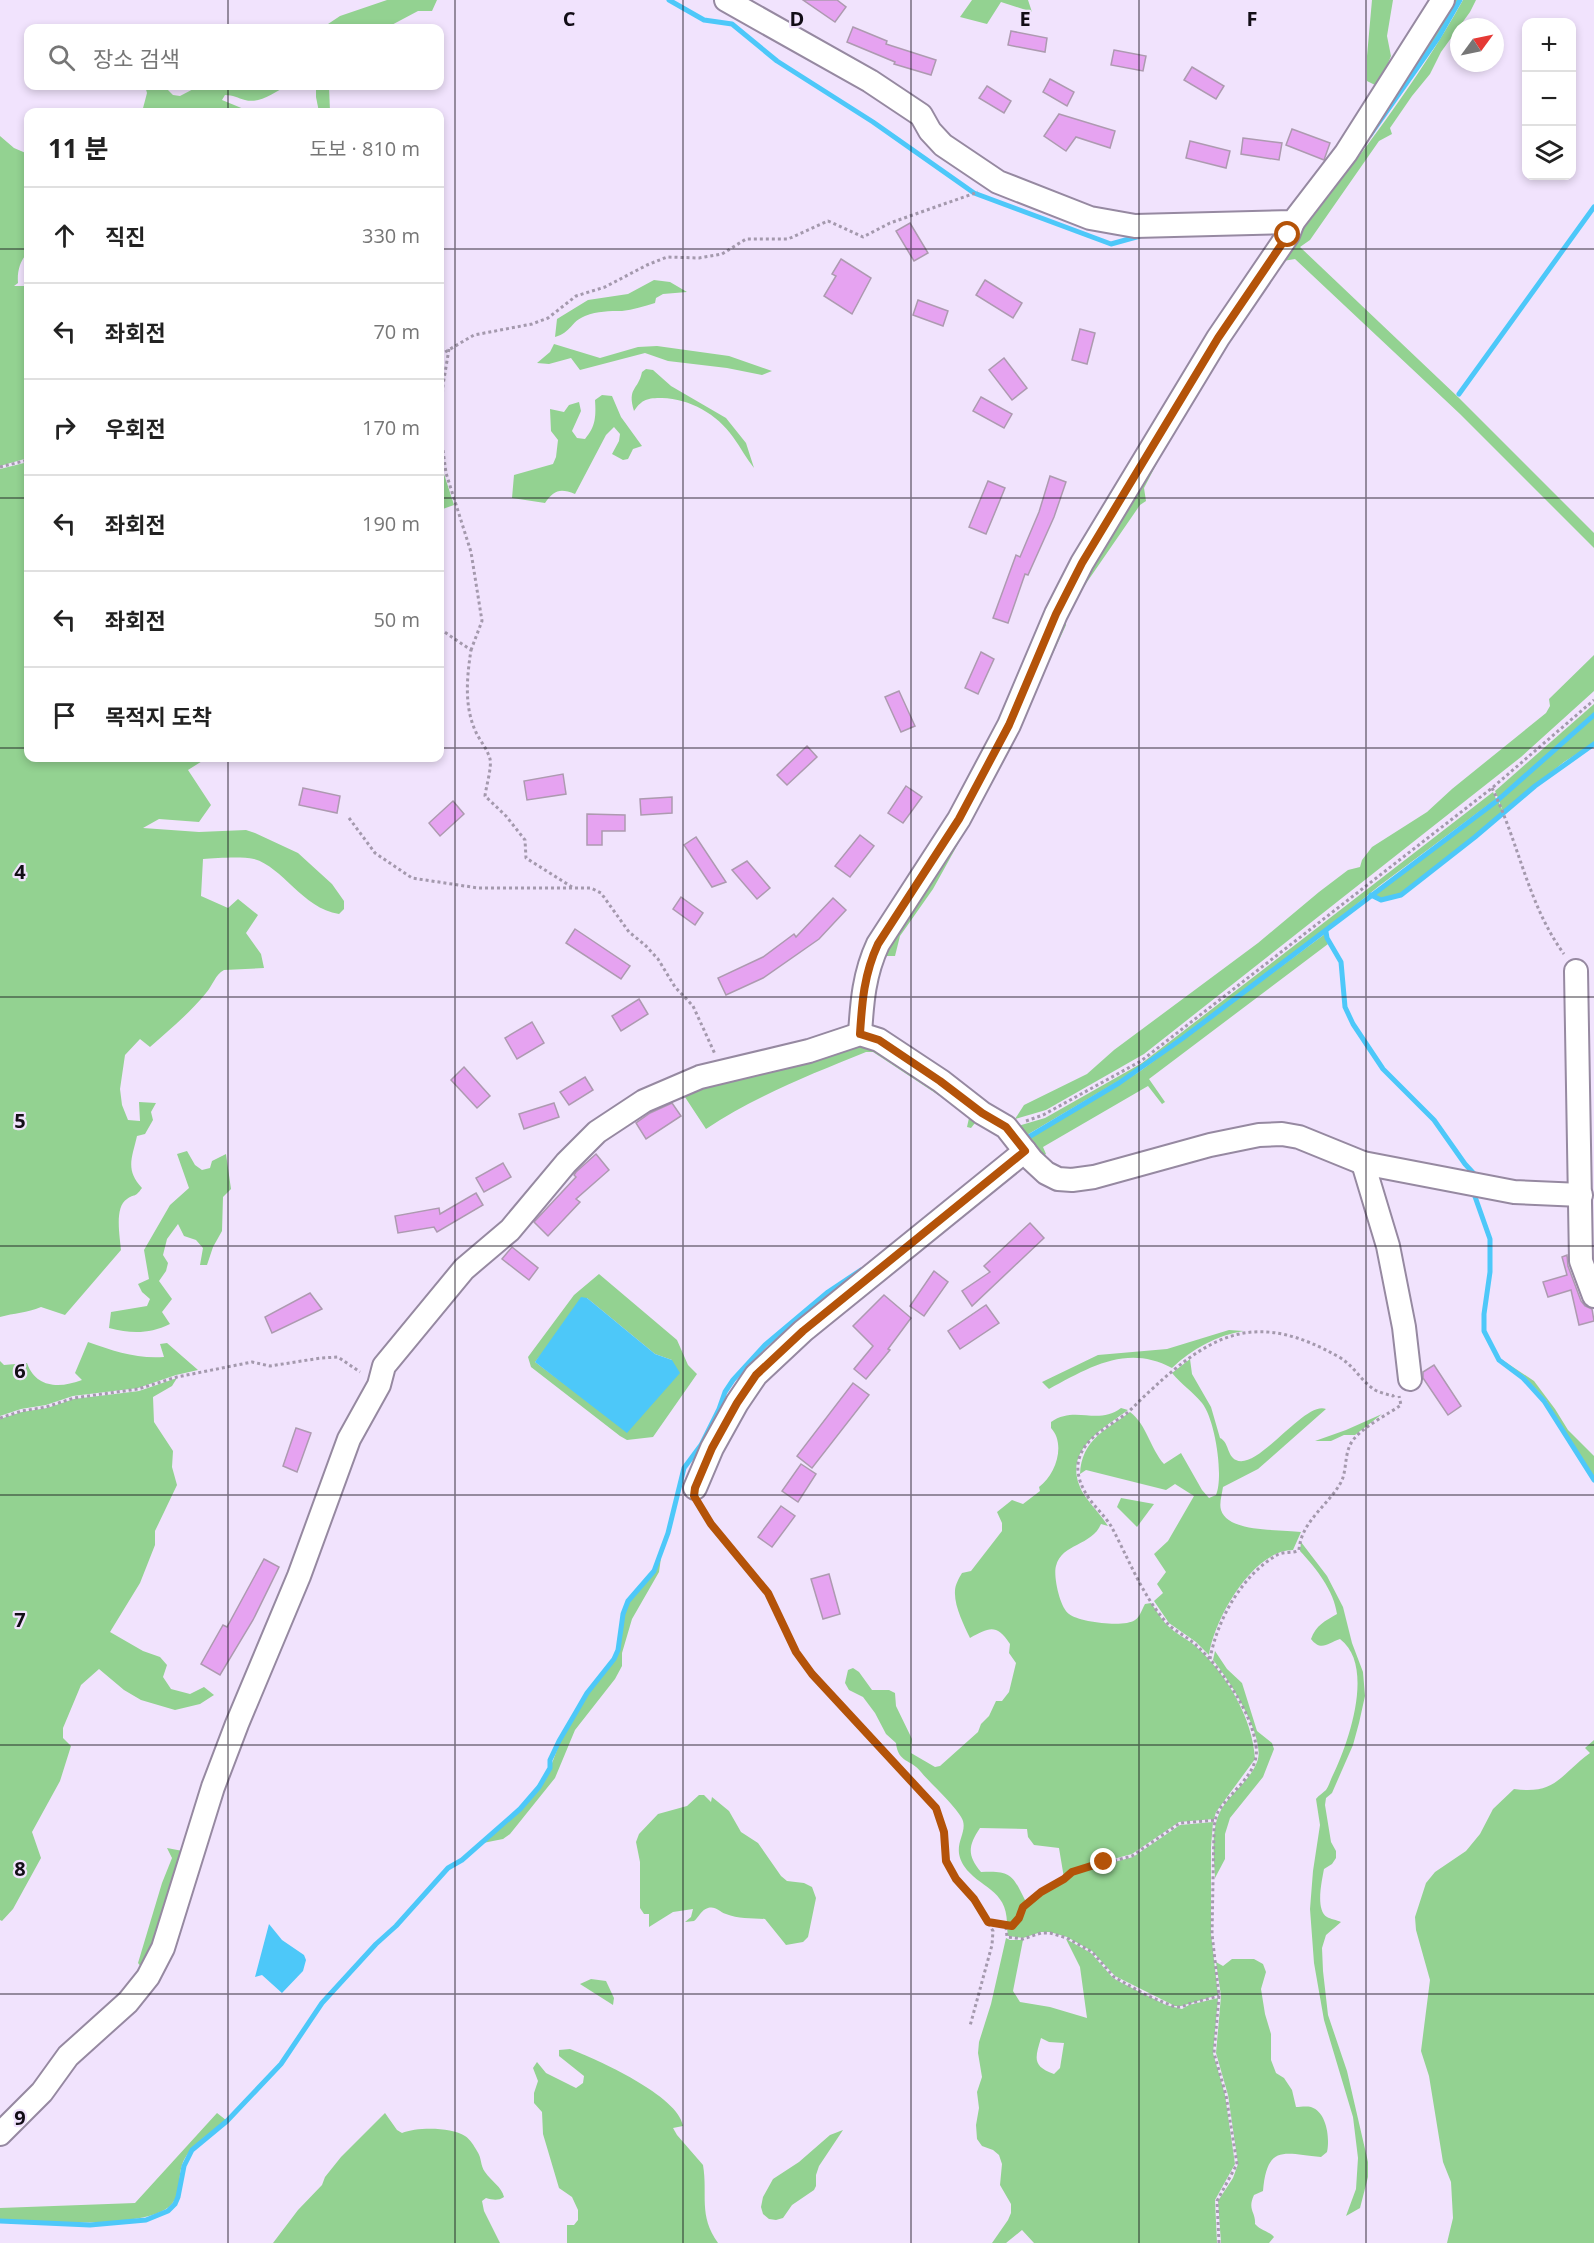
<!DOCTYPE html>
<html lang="ko">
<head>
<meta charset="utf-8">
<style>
  body { margin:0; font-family:"Open Sans","Noto Sans KR",sans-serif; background:#f2f2f2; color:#222 }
  .controls { position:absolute; right:18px; top:18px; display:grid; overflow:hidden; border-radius:12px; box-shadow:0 3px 9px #0003 }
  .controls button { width:54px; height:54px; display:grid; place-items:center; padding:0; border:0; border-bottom:2px solid #e0e0e0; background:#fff; color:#222; font:30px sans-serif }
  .compass { position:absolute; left:1450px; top:18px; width:54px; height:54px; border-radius:50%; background:#fff; box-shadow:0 3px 9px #0003; rotate:57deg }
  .stop { position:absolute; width:18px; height:18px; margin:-14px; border:4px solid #b45309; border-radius:50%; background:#fff }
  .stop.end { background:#b45309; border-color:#fff; box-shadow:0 2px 6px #0008 }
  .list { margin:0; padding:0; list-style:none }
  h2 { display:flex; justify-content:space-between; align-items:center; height:78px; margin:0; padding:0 24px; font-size:26px }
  h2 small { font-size:20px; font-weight:400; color:#767676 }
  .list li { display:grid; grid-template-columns:39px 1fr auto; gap:18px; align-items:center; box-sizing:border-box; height:96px; padding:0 24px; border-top:2px solid #e0e0e0 }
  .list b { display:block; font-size:22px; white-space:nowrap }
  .list em { font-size:20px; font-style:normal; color:#767676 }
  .icon { flex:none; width:33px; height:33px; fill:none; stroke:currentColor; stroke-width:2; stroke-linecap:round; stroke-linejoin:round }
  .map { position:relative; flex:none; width:1594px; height:2243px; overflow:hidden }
  .search { position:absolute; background:#fff; box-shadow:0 3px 9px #0003; left:24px; top:24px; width:420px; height:66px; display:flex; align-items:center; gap:15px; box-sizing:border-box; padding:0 21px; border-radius:12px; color:#767676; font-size:22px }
  .panel { position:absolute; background:#fff; box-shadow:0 3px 9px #0003; left:24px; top:108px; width:420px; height:654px; border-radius:12px }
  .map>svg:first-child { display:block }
</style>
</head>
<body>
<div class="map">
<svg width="1594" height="2243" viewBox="0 0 1594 2243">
  <rect width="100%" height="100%" fill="#f1e3fd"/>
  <!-- green -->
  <g fill="#93d291" fill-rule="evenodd">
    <path d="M 387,0 L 437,0 L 432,11 L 418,11 L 386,28 L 322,28 L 340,16 Z"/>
    <path d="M 972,0 L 1028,0 L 1032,12 L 1001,2 L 987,24 L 960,17 Z"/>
    <path d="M 1372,0 L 1393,0 L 1387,36 L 1391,56 L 1382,78 L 1377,86 L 1367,81 L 1367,56 Z"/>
    <path d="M 1447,0 L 1459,0 L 1437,37 L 1351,160 L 1296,230 L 1296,235 L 1299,235 C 1357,159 1417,83 1463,0 L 1476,0 L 1470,12 L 1441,52 L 1430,74 L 1412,96 L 1390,128 L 1392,134 L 1379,141 L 1310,240 L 1300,247 L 1458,397 L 1594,533 L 1594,548 L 1460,414 L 1295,259 L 1283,261 L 1226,345 L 1178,423 L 1144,488 L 1146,501 L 1140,505 L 1087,582 L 1065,618 L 1066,625 L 1003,763 L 933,889 L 900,936 L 895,956 L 879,956 L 886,942 L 923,889 L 956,838 L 994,770 L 1074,590 L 1203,375 L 1282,249 L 1293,226 L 1349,154 Z"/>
    <path d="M 145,86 L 164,86 L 173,95 L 180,96 L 199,86 L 286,86 C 274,93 259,104 245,100 C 238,98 233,95 225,95 L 222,100 L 251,112 L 142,112 L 147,93 Z"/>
    <path d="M 316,86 L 329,86 L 330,112 L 319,112 L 316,97 Z"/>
    <path d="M 0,136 L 14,148 L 28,154 L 28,252 C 20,261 17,271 18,283 L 14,286 L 28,286 L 28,458 L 0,466 Z"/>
    <path d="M 654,280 L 670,282 L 687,292 L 663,294 L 656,298 L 655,303 C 644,306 633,310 622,311 C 609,311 598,311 585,316 C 570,322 572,332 555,337 L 557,319 L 588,300 L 628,294 Z"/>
    <path d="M 554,344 L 600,358 L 638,347 L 657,346 L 729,356 L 772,371 L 762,375 L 727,368 L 668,361 L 645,353 L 580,370 L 571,358 L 549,364 L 537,363 L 550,352 Z"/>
    <path d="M 646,369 L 653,370 L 671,386 L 726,418 L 746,443 L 754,468 C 746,458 741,448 733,437 C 717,414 690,399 662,398 C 648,398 642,399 634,411 C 627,387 638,391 642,372 Z"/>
    <path d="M 602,395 L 612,396 L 621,417 L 642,446 L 633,449 L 628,459 L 623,460 L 612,454 L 619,441 L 620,434 L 614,427 L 606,435 L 575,494 C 560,488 554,490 545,503 L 512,498 L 514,475 L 553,464 L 556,457 L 558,440 L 551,431 L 550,409 L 564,412 L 569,405 L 579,402 L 581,411 L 572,431 L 577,438 L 585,439 C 596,426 596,416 595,400 Z"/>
    <path d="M 440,433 L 444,474 L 454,505 L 440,510 Z"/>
    <path d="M 28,462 L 28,758 L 207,758 L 188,770 L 211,805 L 199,822 L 159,819 L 143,828 L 199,832 L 246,830 L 255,833 L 298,853 L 332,884 L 344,901 L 344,909 L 339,914 C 302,908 283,867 254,859 C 241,856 217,858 203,859 L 201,896 L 228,908 L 238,899 L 258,915 L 246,933 L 261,954 L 264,968 L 224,970 C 215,975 213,985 206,993 C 190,1013 169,1030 150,1047 L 140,1039 L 125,1055 L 120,1089 L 122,1105 L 128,1120 L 140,1121 L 139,1102 L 156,1103 L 151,1112 L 153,1120 L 145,1134 L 137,1136 C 132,1158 125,1170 142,1188 C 134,1199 135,1193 127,1199 C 114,1207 120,1237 121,1250 L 65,1315 L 41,1307 C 27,1313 14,1313 0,1317 L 0,469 Z"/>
    <path d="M 1594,655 L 1594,691 L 1521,757 L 1144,1054 L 1046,1110 L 1015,1119 L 1024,1105 L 1087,1074 L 1114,1050 L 1258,943 L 1319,892 L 1348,870 L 1360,867 L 1362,860 L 1372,847 L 1427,812 L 1452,789 L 1546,713 L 1550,706 L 1549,699 Z"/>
    <path d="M 1594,704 L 1594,713 L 1498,798 L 1495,791 Z"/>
    <path d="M 1594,717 L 1594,743 L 1564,762 L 1503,811 L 1499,801 Z"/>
    <path d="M 1493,792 L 1496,799 L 1379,886 L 1325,930 L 1137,1070 L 1020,1139 L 1018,1126 L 1045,1118 L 1142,1063 Z"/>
    <path d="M 1498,801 L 1503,811 L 1475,836 L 1401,894 L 1382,899 L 1373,895 Z"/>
    <path d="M 1325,934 L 1328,944 L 1149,1079 L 1165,1102 L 1162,1104 L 1148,1086 L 1043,1147 L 1046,1154 L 1037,1161 L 1021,1143 L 1139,1072 Z"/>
    <path d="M 859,1040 L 987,1122 L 975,1123 L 971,1128 L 967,1127 L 969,1118 L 967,1114 L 873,1052 L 866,1052 C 812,1074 755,1096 706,1129 L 679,1088 Z"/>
    <path d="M 187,1151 L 195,1165 L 202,1170 L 210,1168 L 212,1161 L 226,1154 L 231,1189 L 223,1197 L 222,1231 L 213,1247 L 207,1265 L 200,1265 L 203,1248 L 196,1240 L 184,1236 L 178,1224 L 167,1239 L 163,1255 L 168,1263 L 166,1271 L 159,1281 L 172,1299 L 162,1312 L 170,1324 C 149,1334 132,1334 109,1328 L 111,1312 L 147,1306 L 150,1299 L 142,1292 L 138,1284 L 149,1279 L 144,1250 L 170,1205 L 189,1188 L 177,1154 Z"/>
    <path d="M 599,1274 L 677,1340 L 688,1365 L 697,1374 L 653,1437 L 627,1440 L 620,1436 L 531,1367 L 528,1357 L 574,1295 ZM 587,1298 L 655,1354 L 672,1360 L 590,1403 L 535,1362 Z"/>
    <path d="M 1229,1330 L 1244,1331 C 1217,1335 1192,1349 1172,1368 C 1127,1344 1090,1367 1049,1389 L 1042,1382 L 1098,1355 L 1167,1349 Z"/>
    <path d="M 88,1342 C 114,1351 136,1359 164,1357 L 160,1344 L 167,1343 L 198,1370 L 176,1375 L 138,1388 L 73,1396 L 46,1405 L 21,1409 L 0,1416 L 0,1361 L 4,1365 L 27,1363 C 36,1389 61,1388 82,1380 L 75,1373 Z"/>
    <path d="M 1190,1359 L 1192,1374 L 1211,1407 L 1220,1438 C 1229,1442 1227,1456 1236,1460 C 1258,1471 1305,1400 1326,1409 L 1258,1469 L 1223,1487 C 1222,1494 1219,1504 1221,1510 C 1228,1533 1280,1529 1301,1532 L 1293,1550 C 1253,1550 1214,1619 1209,1655 L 1196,1642 L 1169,1623 L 1154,1601 L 1163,1593 L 1157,1584 L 1166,1572 L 1154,1554 L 1168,1541 L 1194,1496 L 1175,1484 L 1166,1490 L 1086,1470 L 1080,1474 C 1082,1439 1105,1431 1130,1412 C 1147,1425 1150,1448 1164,1464 L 1181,1453 L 1202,1490 L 1209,1498 L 1216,1495 C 1224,1476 1215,1419 1202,1403 C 1193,1392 1181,1384 1172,1373 Z"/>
    <path d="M 1501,1359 L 1534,1381 L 1555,1409 L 1568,1430 L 1594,1456 L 1594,1477 L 1565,1434 L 1546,1400 L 1524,1376 L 1508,1366 Z"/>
    <path d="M 177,1378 L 172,1386 L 153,1397 L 154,1422 L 173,1451 L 172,1467 L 177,1485 L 155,1531 L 155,1545 L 140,1583 L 110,1632 L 143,1651 L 160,1657 L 167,1665 L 163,1677 L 171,1689 L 190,1694 L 204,1687 L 214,1695 L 200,1704 L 175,1710 L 141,1700 L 124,1690 L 99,1669 L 81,1685 L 63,1728 L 63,1738 L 71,1746 L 60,1781 L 32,1832 L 41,1858 L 13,1909 L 2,1921 L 0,1920 L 0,1419 L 22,1412 L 47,1408 L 74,1399 L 139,1391 Z"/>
    <path d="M 1121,1408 L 1128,1410 C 1101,1430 1060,1452 1083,1493 C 1090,1504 1101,1515 1108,1526 L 1101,1524 C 1092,1546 1062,1543 1056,1566 C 1053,1576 1060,1608 1069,1614 C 1079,1622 1124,1628 1135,1620 C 1140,1617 1142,1609 1145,1604 L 1151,1603 C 1156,1610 1161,1619 1167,1625 C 1175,1633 1185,1638 1193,1644 C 1225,1671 1253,1718 1255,1759 L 1216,1812 L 1214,1819 L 1179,1822 L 1132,1854 L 1072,1870 L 1064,1878 L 1059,1848 L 1034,1845 L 1028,1837 L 1027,1829 L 980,1828 C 968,1846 967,1855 981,1872 C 1012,1870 1013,1876 1026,1902 L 1011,1925 L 989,1921 L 1007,1923 C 1007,1889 979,1888 964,1866 C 951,1846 967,1835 963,1821 C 960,1810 930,1783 921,1772 C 911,1759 898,1763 896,1743 L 886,1734 L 875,1713 L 863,1697 L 849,1690 L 845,1683 L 848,1670 L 853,1668 L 859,1672 L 872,1690 L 889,1690 L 895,1693 L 896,1706 L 912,1739 L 911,1753 L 935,1767 L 940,1766 L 978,1732 L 981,1724 L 989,1716 L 996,1701 L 1002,1701 L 1009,1692 L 1016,1663 L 1009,1653 L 1010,1644 C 996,1623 989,1628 970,1638 C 964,1625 954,1606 955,1591 C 955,1585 959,1578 962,1573 L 971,1571 L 1002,1531 L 1002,1523 L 997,1512 L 1012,1500 L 1023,1504 L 1040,1491 L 1039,1487 C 1056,1475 1066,1444 1051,1428 L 1051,1422 C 1076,1405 1097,1426 1121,1408 Z"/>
    <path d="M 1382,1414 L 1355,1435 L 1344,1435 L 1331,1441 L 1315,1441 L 1346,1430 Z"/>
    <path d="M 1121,1498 L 1154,1504 L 1137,1527 L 1117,1507 Z"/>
    <path d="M 1301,1542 L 1327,1576 L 1343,1607 L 1352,1643 L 1363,1672 L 1365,1696 L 1359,1723 L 1353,1745 L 1332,1793 L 1326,1798 L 1325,1805 L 1331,1842 L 1336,1851 L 1336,1858 L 1332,1864 L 1324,1869 C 1322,1880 1315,1910 1327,1917 C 1330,1919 1337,1920 1341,1922 L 1326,1935 L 1322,1948 L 1323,1971 L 1328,2015 L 1347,2071 L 1368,2162 L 1368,2177 L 1360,2208 L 1346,2216 L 1356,2189 L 1358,2158 L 1353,2117 L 1324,2020 L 1314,1963 L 1310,1909 L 1313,1871 L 1320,1825 L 1316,1799 C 1319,1795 1323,1793 1326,1790 C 1329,1786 1330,1781 1332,1777 C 1348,1745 1376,1666 1340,1639 C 1328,1643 1321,1652 1311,1639 C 1316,1625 1325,1621 1337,1614 C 1334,1591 1316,1568 1300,1551 Z"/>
    <path d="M 661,1558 L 659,1572 L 632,1619 L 622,1653 L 622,1666 L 615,1679 L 575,1730 L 555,1778 L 510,1834 L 503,1839 L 483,1843 L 521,1810 L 546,1779 L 560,1742 L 577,1712 L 588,1694 L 615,1659 L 619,1650 L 624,1615 L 629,1602 L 655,1572 Z"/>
    <path d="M 1215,1651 L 1227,1669 L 1242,1683 L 1257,1731 L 1272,1743 L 1274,1749 L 1263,1777 L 1230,1818 L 1225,1834 L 1225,1859 L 1215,1878 C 1214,1858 1211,1832 1219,1814 C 1228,1794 1249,1783 1257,1762 C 1267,1738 1228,1678 1213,1660 Z"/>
    <path d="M 1594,1740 L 1594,2243 L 1447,2243 L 1453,2218 L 1451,2182 L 1443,2162 L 1429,2076 L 1421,2051 L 1430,1980 L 1416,1930 L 1415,1917 L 1426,1883 L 1435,1872 L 1466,1851 L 1480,1834 L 1493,1809 L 1514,1789 C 1556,1795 1560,1775 1590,1753 L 1585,1748 Z"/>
    <path d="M 699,1795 L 704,1795 L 711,1802 L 712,1797 L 729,1811 L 741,1832 L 758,1843 L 781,1876 L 787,1881 L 804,1883 L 812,1887 L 816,1898 L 808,1937 L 803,1942 L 786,1945 L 765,1919 C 752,1918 738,1919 726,1914 C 719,1912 716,1906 708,1908 C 701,1910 699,1917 694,1921 L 685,1922 L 691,1917 L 693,1909 L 673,1912 L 649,1927 L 649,1914 L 644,1914 L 640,1908 L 640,1862 L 636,1842 L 639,1834 L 658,1814 L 687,1806 Z"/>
    <path d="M 1213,1822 L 1211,1847 L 1211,1934 L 1218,1995 L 1181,2006 L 1175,2006 L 1115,1976 L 1092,1951 L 1067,1937 L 1050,1932 L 1041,1932 L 1023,1938 L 1008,1936 L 1007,1928 L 1013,1927 L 1028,1904 L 1065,1880 L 1073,1873 L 1133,1857 L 1180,1825 Z"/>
    <path d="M 167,1848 L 188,1852 L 146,1973 L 138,1963 L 162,1883 L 172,1858 Z"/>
    <path d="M 1006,1938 L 1010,1940 L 1023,1940 L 1013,1991 L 1020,2002 L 1050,2007 L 1087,2018 L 1080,1967 L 1066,1939 L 1091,1953 L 1113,1978 L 1122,1983 L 1166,2005 L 1182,2009 L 1189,2005 L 1218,1998 L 1213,2053 L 1225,2095 L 1235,2164 L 1215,2200 L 1217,2243 L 1034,2243 L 1022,2230 L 1006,2243 L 992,2243 L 1008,2220 L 1011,2213 L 1011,2204 L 1000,2185 L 1002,2164 L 999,2155 L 993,2150 L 982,2146 L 977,2139 L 976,2125 L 979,2108 L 977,2092 L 982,2077 L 978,2053 L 979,2042 L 991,2004 ZM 1041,2038 L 1049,2042 L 1064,2043 L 1060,2068 L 1054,2074 C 1032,2066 1035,2058 1041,2038 Z"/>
    <path d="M 1232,1959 L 1254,1959 L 1263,1964 L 1266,1972 L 1261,1989 L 1265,2014 L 1271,2034 L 1271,2060 L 1276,2073 L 1284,2078 L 1292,2090 L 1296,2107 C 1300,2107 1306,2106 1311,2107 C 1327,2112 1330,2139 1327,2152 L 1321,2157 C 1285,2154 1267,2143 1263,2191 L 1254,2195 C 1247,2210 1256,2212 1255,2224 C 1261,2231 1269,2231 1274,2237 L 1269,2243 L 1221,2243 L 1218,2201 L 1233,2178 L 1238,2164 L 1228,2095 L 1216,2053 L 1221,1996 L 1216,1962 L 1223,1966 Z"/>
    <path d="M 591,1979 L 606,1981 L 614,1998 L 613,2005 L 580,1984 Z"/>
    <path d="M 570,2049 C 596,2059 679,2096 683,2126 L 673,2128 L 677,2135 L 703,2165 C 708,2195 698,2215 718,2243 L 567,2243 L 567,2225 L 574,2225 L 578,2220 L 578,2210 L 572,2197 L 559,2188 L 543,2134 L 542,2112 L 534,2103 L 534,2093 L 538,2081 L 533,2068 L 537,2062 L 546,2073 L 576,2088 L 583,2083 L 584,2076 L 559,2056 L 559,2050 Z"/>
    <path d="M 217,2113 L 226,2120 C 211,2133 188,2146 182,2165 C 178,2177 181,2191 174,2201 C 156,2232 34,2221 0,2219 L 0,2208 L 135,2203 Z"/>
    <path d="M 385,2113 L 397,2130 L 402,2133 C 417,2127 451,2127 465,2136 C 470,2139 474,2146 477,2151 C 482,2158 480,2165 485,2172 C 491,2181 502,2187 504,2197 C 498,2201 493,2200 486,2198 L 482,2201 L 484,2211 L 500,2243 L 273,2243 L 298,2210 L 322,2185 L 325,2177 L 341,2157 Z"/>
    <path d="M 843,2130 L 819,2166 L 816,2175 L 816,2186 L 814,2190 L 792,2205 L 783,2218 L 776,2220 L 769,2219 L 763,2214 L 761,2207 L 763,2197 L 773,2179 L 799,2162 L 830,2135 Z"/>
  </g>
  <!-- water -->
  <g fill="#4dc8f9">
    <path d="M 581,1297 L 587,1298 L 655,1354 L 672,1360 L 680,1373 L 627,1433 L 535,1362 Z"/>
    <path d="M 269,1924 L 282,1940 L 304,1955 L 306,1960 L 303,1971 L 282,1993 L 262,1975 L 255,1977 Z"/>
  </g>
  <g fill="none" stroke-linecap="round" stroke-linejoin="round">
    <!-- stream -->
    <g stroke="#4dc8f9" stroke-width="5">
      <path d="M 669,0 L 704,20 L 732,24 L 777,61 L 873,122 L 974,193 L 1111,244 L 1140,236"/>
      <path d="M 1370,135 L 1438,38 L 1460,0"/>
      <path d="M 1459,394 L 1594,207"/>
      <path d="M 1371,895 L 1381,900 L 1401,895 L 1475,837 L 1535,786 L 1594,744"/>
      <path d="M 1326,932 L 1327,938 L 1341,962 L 1345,1007 L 1353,1024 L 1383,1069 L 1434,1120 L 1465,1164 L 1477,1177"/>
      <path d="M 1022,1141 L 1119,1083 L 1183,1038 L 1498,800 L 1594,715"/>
      <path d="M 1473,1191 L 1490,1239 L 1490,1272 L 1484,1314 L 1484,1331 L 1499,1360 L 1523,1378 L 1544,1401 L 1594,1480"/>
      <path d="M 0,2221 L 90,2225 L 146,2220 L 168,2211 L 175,2204 L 178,2197 L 184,2166 L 192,2150 L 227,2121 L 281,2064 L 322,2003 L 376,1944 L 396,1926 L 448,1868 L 462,1860 L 520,1809 L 539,1787 L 550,1768 L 550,1760 L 559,1741 L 576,1712 L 587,1693 L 614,1659 L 618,1650 L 623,1614 L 628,1601 L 654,1571 L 668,1533 L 684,1468 L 701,1445 L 719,1409 L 725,1392 L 733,1380 L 765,1345 L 828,1292 L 861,1270"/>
    </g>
  </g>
  <!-- building -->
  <g fill="#e6a3f1" stroke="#ad9ab0" stroke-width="1.5">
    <path d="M 803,0 L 837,0 L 846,7 L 835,22 Z"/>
    <path d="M 853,27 L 887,41 L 886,44 L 936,60 L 931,75 L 894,64 L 895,62 L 847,42 Z"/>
    <path d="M 1011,31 L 1047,38 L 1045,52 L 1008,45 Z"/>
    <path d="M 1114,50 L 1146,56 L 1143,71 L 1111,65 Z"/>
    <path d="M 1192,67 L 1224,86 L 1216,99 L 1184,80 Z"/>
    <path d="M 1050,79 L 1074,92 L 1067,106 L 1043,92 Z"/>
    <path d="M 987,86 L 1011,101 L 1004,113 L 979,98 Z"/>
    <path d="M 1059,114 L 1115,131 L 1110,148 L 1076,137 L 1066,151 L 1044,136 Z"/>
    <path d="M 1292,129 L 1330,143 L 1324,160 L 1286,145 Z"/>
    <path d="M 1243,138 L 1282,143 L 1279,160 L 1241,154 Z"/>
    <path d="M 1190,141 L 1230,151 L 1226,168 L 1186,158 Z"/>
    <path d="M 910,223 L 928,253 L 914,261 L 896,231 Z"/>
    <path d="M 841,259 L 871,278 L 852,314 L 824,296 L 836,276 L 832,274 Z"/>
    <path d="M 985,280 L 1022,303 L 1013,318 L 976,295 Z"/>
    <path d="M 918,300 L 948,311 L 943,326 L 913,315 Z"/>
    <path d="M 1080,329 L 1095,333 L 1087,364 L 1072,360 Z"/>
    <path d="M 1004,358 L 1027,388 L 1012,400 L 989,370 Z"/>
    <path d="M 981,397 L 1012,414 L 1004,428 L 973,411 Z"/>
    <path d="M 1050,476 L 1066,482 L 1054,517 L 1028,575 L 1025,574 L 1008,623 L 993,618 L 1016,555 L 1020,557 L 1039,512 Z"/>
    <path d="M 988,481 L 1005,488 L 986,534 L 969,527 Z"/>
    <path d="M 981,652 L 994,659 L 978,694 L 965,688 Z"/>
    <path d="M 899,691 L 915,726 L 901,732 L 885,697 Z"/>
    <path d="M 807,746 L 817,757 L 787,785 L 777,775 Z"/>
    <path d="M 563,774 L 566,794 L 527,800 L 524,781 Z"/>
    <path d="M 906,786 L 922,797 L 903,823 L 888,813 Z"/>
    <path d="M 303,788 L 340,796 L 337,813 L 299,805 Z"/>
    <path d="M 672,797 L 672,813 L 641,815 L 640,799 Z"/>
    <path d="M 453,801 L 464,814 L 440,836 L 429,823 Z"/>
    <path d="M 587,814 L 625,815 L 625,831 L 602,831 L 602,845 L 587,845 Z"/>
    <path d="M 860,835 L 874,846 L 850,877 L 835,866 Z"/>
    <path d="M 696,837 L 726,882 L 712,887 L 684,845 Z"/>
    <path d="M 747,861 L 770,888 L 757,899 L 732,870 Z"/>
    <path d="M 681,897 L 703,913 L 695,925 L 673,909 Z"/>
    <path d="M 833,898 L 846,910 L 819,939 L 763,978 L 726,995 L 718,978 L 763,957 L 794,934 L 796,937 Z"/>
    <path d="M 575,929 L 630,966 L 621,979 L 566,943 Z"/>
    <path d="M 639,999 L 648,1014 L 621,1031 L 612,1016 Z"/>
    <path d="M 532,1022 L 544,1043 L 517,1059 L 505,1038 Z"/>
    <path d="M 464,1067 L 490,1096 L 477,1108 L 451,1080 Z"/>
    <path d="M 585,1077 L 593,1090 L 569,1105 L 560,1092 Z"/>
    <path d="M 554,1103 L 559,1117 L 524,1129 L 519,1114 Z"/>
    <path d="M 672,1103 L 681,1116 L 646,1139 L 636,1123 L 650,1113 Z"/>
    <path d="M 596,1154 L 609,1170 L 576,1199 L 580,1202 L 548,1236 L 534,1222 L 576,1177 L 574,1175 L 576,1172 Z"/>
    <path d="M 503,1163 L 511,1177 L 484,1192 L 476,1178 Z"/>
    <path d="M 476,1193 L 483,1205 L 437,1232 L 434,1227 L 398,1233 L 395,1216 L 439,1208 L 440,1214 Z"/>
    <path d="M 1030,1223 L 1044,1238 L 972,1306 L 962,1291 L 990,1272 L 984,1266 Z"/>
    <path d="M 512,1247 L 538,1268 L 529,1280 L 502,1259 Z"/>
    <path d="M 1567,1255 L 1568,1266 L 1581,1301 L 1585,1306 L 1592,1309 L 1594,1321 L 1579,1325 L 1571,1290 L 1548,1297 L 1543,1282 L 1567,1275 L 1562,1257 Z"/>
    <path d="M 934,1271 L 948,1282 L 924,1316 L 910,1306 Z"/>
    <path d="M 310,1293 L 322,1309 L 272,1333 L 265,1317 Z"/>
    <path d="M 884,1295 L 911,1318 L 888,1349 L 890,1350 L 866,1379 L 854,1369 L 873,1346 L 853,1326 Z"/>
    <path d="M 986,1305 L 999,1323 L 960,1349 L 948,1331 Z"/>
    <path d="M 1434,1365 L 1461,1406 L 1448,1415 L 1423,1378 L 1423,1372 Z"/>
    <path d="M 853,1383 L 869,1395 L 812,1468 L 797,1456 Z"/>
    <path d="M 296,1428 L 311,1433 L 297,1472 L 283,1466 Z"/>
    <path d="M 801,1464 L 816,1474 L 798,1502 L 782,1491 Z"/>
    <path d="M 781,1506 L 795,1516 L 772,1547 L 758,1537 Z"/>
    <path d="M 264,1559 L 279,1567 L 253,1620 L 220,1675 L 201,1664 L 223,1625 L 227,1627 Z"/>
    <path d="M 829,1574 L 840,1614 L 823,1619 L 811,1579 Z"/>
  </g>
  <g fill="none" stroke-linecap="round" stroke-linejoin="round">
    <!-- minor casing -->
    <g stroke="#9689a1" stroke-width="26">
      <g id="minor">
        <path d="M 726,0 L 870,81 L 921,115 L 930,131 L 943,145 L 998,182 L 1090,218 L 1135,226 L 1293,222 L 1346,153 L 1443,0"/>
        <path d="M 1576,971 L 1581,1261 L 1594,1296"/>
        <path d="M 860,1034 C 862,1002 864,974 878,944 L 959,819 L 1009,725 L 1056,614 L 1082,563 L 1218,338 L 1288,235 L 1293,222"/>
        <path d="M 1363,1163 L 1388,1246 L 1404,1327 L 1410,1379"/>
        <path d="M 695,1488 L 712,1448 L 737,1403 L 756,1375 L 803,1331 L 1025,1151"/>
        <path d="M 0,2134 L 42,2092 L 68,2056 L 128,2002 L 148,1977 L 163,1948 L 213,1787 L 237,1724 L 299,1576 L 349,1439 L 379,1385 L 384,1366 L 464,1269 L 510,1230 L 566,1163 L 597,1132 L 644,1101 L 700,1077 L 809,1051 L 860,1034 L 879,1040 L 941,1081 L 982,1113 L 1006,1127 L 1032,1160 L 1046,1173 L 1058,1179 L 1072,1180 L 1094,1177 L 1210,1145 L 1259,1135 L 1282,1134 L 1299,1137 L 1363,1163 L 1514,1192 L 1581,1195"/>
      </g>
    </g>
    <!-- path -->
    <g stroke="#a499ad" stroke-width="3" stroke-dasharray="3 3" stroke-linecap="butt">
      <path d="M 449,349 L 443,385 L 440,428 L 446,473 L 471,552 L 482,621 L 471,650"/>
      <path d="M 440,355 L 474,335 L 532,324 L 548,318 L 576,296 L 605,287 L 647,265 L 667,257 L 699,258 L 722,254 L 746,239 L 788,239 L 828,221 L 863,237 L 890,223 L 978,192"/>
      <path d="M 0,467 L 28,460"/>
      <path d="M 440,629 L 471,650 C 467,676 464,705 475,730 C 479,740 487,748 490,759 C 492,767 486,787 485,796 L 506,816 L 525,840 L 526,858 L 572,887"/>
      <path d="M 1492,788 C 1519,843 1528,905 1564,954"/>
      <path d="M 349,818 L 375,853 L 412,878 L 478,888 L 591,888 L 601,893 L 629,932 L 645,945 L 658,959 L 675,987 L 693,1006 L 715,1054"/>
      <path d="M 1026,1121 L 1043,1115 L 1141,1061 L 1492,788 L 1594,700"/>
      <path d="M 0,1418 L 22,1411 L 46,1407 L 74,1398 L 138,1389 L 177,1377 L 252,1362 L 270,1366 L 321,1358 L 338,1357 L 360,1372"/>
      <path d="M 700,1506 L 711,1524 L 768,1593 L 797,1652 L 812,1674 L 936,1808 L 944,1832 L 946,1861 L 956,1879 L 974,1899 L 993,1931 L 992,1945 L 970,2026"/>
      <path d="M 1210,1659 C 1217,1620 1242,1575 1277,1555 C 1284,1551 1293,1554 1299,1550 C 1301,1522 1327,1506 1340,1484 C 1348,1471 1343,1454 1353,1440 C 1364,1426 1387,1415 1401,1405 L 1399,1396"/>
      <path d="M 988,1922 L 1012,1926 L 1027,1903 L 1064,1879 L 1072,1872 L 1132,1856 L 1180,1823 L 1216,1820"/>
      <path d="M 1006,1927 L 1007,1937 L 1023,1939 L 1041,1933 L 1050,1933 L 1067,1938 L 1092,1952 L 1114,1977 L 1146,1995 L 1175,2007 L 1182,2007 L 1188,2004 L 1219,1996"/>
      <path d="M 1219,2243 L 1217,2201 L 1237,2164 L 1226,2095 L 1214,2053 L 1219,1996 L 1212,1934 L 1214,1827 C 1215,1821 1216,1815 1219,1810 C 1233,1789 1260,1773 1256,1746 C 1252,1712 1221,1668 1197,1646 C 1188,1637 1176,1632 1168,1624 C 1143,1598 1128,1557 1111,1526 C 1103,1513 1090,1503 1084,1490 C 1079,1481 1076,1469 1079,1459 C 1085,1437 1110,1426 1127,1413 C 1135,1406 1142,1398 1150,1391 C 1214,1331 1258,1311 1339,1357 C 1353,1365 1360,1379 1372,1388 C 1377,1392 1386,1394 1393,1396 L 1396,1393"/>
    </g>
    <!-- minor -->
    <use href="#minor" stroke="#fff" stroke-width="22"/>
  </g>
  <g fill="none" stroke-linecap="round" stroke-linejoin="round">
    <!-- route -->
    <path stroke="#b45309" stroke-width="8" d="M 1104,1862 L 1072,1872 L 1064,1879 L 1041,1892 L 1023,1907 L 1019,1918 L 1012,1926 L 988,1922 L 974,1899 L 956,1879 L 946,1861 L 944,1832 L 936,1808 L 812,1674 L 796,1652 L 768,1593 L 711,1524 L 694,1496 L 695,1488 L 712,1448 L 737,1403 L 756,1375 L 803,1331 L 1025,1151 L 1006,1127 L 982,1113 L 940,1081 L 879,1040 L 860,1034 C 862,1002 864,974 878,944 L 959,819 L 1009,725 L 1056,614 L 1082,563 L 1218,338 L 1288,235"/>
  </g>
  <!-- grid -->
  <path fill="none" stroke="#120d16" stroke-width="1.5" stroke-opacity="0.55" d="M 228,0 L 228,28M 455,0 L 455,2243M 683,0 L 683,2243M 911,0 L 911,2243M 1139,0 L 1139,2243M 1366,0 L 1366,2243M 228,86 L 228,112M 0,249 L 28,249M 440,249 L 1594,249M 0,498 L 28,498M 440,498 L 1594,498M 0,748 L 28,748M 440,748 L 1594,748M 228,758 L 228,2243M 0,997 L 1594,997M 0,1246 L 1594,1246M 0,1495 L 1594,1495M 0,1745 L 1594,1745M 0,1994 L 1594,1994"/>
  <g font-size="20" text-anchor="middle" font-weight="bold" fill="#120d16" stroke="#f1e3fd" stroke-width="4.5" stroke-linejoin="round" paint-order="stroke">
    <text x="569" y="26">C</text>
    <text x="797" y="26">D</text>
    <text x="1025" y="26">E</text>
    <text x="1252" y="26">F</text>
    <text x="20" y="879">4</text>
    <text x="20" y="1128">5</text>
    <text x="20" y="1378">6</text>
    <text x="20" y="1627">7</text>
    <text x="20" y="1876">8</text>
    <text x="20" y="2125">9</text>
  </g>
</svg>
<div class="controls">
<button>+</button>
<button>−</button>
<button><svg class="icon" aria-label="layers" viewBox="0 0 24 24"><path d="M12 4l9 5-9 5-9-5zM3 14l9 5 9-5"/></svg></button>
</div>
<svg class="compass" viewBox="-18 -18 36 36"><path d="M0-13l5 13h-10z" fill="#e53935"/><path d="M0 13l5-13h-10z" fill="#767676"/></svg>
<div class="stop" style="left:1288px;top:235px"></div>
<div class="stop end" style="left:1104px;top:1862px"></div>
<div class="search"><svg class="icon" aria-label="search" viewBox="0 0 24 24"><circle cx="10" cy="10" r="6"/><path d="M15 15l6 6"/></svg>장소 검색</div>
<section class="panel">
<h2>11 분<small>도보 · 810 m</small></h2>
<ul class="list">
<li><svg class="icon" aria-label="ahead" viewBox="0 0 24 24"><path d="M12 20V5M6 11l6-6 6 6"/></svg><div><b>직진</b></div><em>330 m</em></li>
<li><svg class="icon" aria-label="left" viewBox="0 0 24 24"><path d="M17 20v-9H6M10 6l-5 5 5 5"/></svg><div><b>좌회전</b></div><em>70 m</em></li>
<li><svg class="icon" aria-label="right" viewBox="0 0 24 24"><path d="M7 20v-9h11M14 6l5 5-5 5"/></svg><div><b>우회전</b></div><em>170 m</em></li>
<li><svg class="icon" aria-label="left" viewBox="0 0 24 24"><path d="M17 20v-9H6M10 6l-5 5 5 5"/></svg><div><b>좌회전</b></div><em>190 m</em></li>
<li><svg class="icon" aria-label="left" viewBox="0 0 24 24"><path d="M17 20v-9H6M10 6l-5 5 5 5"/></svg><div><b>좌회전</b></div><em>50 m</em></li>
<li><svg class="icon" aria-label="arrive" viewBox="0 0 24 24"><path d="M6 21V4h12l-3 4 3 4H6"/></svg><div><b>목적지 도착</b></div></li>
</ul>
</section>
</div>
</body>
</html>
